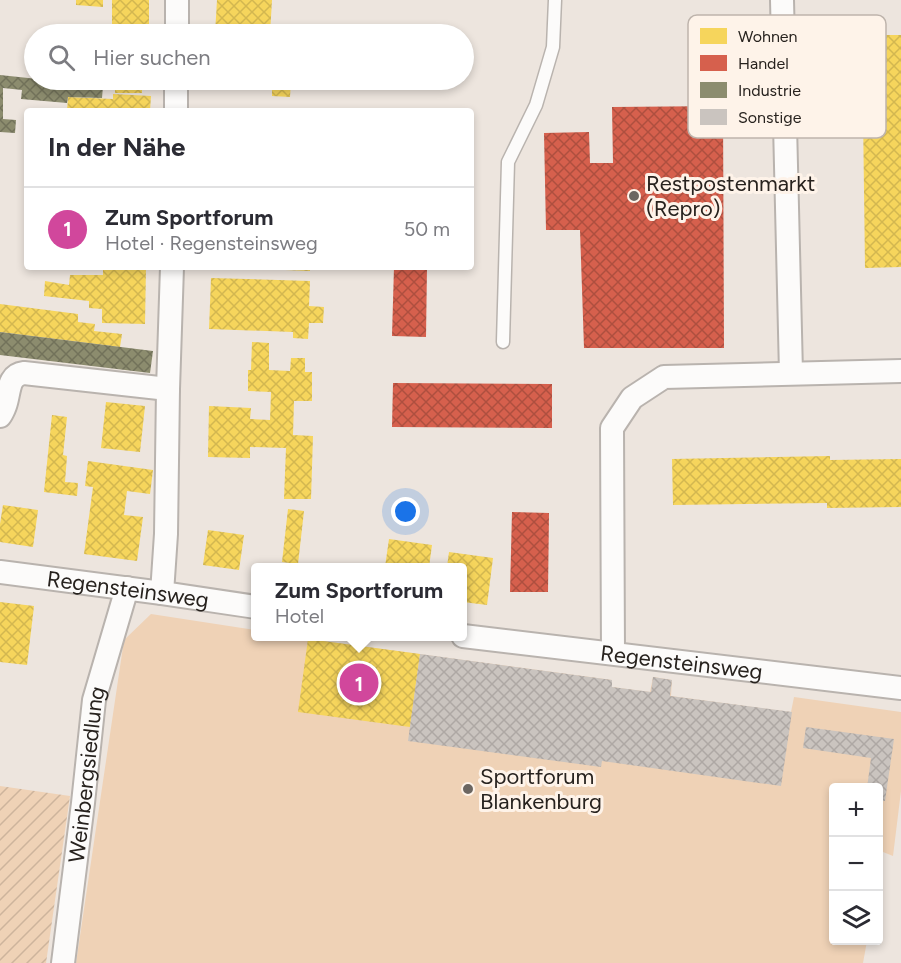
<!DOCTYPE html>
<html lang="de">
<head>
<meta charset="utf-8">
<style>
  body { margin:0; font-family:Figtree,sans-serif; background:#f2f2f3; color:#2b2b33 }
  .controls { position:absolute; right:18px; bottom:18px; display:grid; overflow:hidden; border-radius:6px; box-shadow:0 3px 9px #0003 }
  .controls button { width:54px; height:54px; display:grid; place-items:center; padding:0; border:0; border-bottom:2px solid #e1e1e2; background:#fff; color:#2b2b33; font:30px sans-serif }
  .you { position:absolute; left:406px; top:512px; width:21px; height:21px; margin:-15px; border:4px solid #fff; border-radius:50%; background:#1a73e8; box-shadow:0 0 0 9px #1a73e833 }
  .badge { display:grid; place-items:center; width:39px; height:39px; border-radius:50%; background:#6c6661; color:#fff; font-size:20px; font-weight:700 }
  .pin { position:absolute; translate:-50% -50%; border:3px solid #fff; box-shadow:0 2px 6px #0006 }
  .popup { position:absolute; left:251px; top:563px; width:216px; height:78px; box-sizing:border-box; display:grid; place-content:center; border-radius:6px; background:#fff; filter:drop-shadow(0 2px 4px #0005); font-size:20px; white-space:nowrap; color:#7c7c81 }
  .popup b { font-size:22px; color:#2b2b33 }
  .popup::after { content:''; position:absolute; left:50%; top:100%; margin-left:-12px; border:12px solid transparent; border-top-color:#fff }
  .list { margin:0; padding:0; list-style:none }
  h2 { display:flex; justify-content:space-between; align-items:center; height:78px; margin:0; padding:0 24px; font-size:26px }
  h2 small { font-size:20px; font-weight:400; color:#7c7c81 }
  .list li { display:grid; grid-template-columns:39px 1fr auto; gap:18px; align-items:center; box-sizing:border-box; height:84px; padding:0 24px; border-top:2px solid #e1e1e2 }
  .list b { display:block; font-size:22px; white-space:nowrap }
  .list p { margin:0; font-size:20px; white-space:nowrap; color:#7c7c81 }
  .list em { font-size:20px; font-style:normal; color:#7c7c81 }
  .icon { flex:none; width:33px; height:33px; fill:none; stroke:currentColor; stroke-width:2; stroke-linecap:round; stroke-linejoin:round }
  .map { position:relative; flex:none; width:901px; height:963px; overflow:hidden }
  .search { position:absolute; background:#fff; box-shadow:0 3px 9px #0003; left:24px; top:24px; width:450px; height:66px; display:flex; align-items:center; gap:15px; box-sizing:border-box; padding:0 21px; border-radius:33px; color:#7c7c81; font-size:22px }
  .panel { position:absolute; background:#fff; box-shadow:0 3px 9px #0003; left:24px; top:108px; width:450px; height:162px; border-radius:6px }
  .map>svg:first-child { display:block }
</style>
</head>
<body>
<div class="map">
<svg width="901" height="963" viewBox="0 0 901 963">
  <defs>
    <pattern id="garden-furrows" width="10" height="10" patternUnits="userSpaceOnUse" patternTransform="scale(1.5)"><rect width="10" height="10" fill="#efd2b6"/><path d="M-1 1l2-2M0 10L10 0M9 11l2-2" fill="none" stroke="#cdb49c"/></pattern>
    <pattern id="homes-cross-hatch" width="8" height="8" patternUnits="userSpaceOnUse" patternTransform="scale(1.5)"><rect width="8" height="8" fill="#f6d55c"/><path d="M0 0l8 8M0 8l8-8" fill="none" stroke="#d3b750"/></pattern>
    <pattern id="shops-cross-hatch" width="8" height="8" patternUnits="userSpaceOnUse" patternTransform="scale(1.5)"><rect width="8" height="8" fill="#d6604d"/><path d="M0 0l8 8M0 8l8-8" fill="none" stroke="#ae4f3f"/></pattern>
    <pattern id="industry-cross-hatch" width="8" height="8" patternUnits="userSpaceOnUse" patternTransform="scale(1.5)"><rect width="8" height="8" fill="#8c8c6e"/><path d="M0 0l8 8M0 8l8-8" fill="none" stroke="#72725a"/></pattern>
    <pattern id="building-cross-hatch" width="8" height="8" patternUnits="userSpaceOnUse" patternTransform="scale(1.5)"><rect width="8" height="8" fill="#cac4bf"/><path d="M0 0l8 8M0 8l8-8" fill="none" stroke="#aea8a4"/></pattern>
  </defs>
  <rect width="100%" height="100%" fill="#ede5de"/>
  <!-- grass -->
  <path fill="#efd2b6" d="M 151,614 L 255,630 L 256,636 L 293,637 L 612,680 L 612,687 L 650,692 L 653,677 L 672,680 L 671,696 L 791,712 L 794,697 L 901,712 L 901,791 L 893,856 L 883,852 L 879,877 L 878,788 L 834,788 L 834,940 L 867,941 L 863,963 L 76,963 L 124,640 Z"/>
  <!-- garden -->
  <path fill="url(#garden-furrows)" d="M 0,786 L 70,796 L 46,963 L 0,963 Z"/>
  <!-- homes -->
  <g fill="url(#homes-cross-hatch)">
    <path d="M 76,0 L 103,0 L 103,7 L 76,5 Z"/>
    <rect x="112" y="0" width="37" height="34"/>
    <path d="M 217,0 L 272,0 L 270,34 L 215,34 Z"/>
    <rect x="274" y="28" width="22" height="6"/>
    <path d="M 862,35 L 901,35 L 901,267 L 865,268 Z"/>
    <path d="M 56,80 L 104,80 L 103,86 L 56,82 Z"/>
    <rect x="115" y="80" width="27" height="13"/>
    <path d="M 272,80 L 291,80 L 290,97 L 272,96 Z"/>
    <path d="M 113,94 L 151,96 L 150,111 L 67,111 L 68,97 L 113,99 Z"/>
    <path d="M 103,267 L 146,267 L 145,324 L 102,323 L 102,309 L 89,308 L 89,301 L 44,296 L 45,281 L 69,285 L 70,275 L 103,275 Z"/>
    <path d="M 260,267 L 310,267 L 310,271 L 260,269 Z"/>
    <path d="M 211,278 L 310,281 L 309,306 L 324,307 L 323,323 L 309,323 L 308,339 L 293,338 L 293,332 L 209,329 Z"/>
    <path d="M 0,304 L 78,314 L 78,322 L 95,324 L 94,331 L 122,334 L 120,347 L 0,332 Z"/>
    <path d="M 252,342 L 269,343 L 269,370 L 290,371 L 291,358 L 305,358 L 305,372 L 312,372 L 312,401 L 294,401 L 293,435 L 313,436 L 311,499 L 284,499 L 286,448 L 250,447 L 250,458 L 208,457 L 209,406 L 251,408 L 250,419 L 270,420 L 271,392 L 248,391 L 248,370 L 251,370 Z"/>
    <path d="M 106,402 L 145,406 L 140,452 L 101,448 Z"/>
    <path d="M 52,415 L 67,417 L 63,455 L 67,456 L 65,482 L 78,483 L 77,496 L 44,492 Z"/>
    <path d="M 830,456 L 830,460 L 901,459 L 901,507 L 827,508 L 827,503 L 673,505 L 672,459 Z"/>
    <path d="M 88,461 L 153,470 L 150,494 L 127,491 L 124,515 L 143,517 L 137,561 L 84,554 L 93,487 L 85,486 Z"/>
    <path d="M 3,505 L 38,510 L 33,547 L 0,542 L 0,524 Z"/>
    <path d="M 288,509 L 304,511 L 298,564 L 282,562 Z"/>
    <path d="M 208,530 L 244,535 L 239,570 L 203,565 Z"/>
    <path d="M 389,539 L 432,545 L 429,567 L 385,567 Z"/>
    <path d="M 449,552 L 493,558 L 487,605 L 463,602 L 463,568 L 447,567 Z"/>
    <path d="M 0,602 L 34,606 L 27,665 L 0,662 Z"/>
    <path d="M 308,639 L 420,654 L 410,727 L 298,712 Z"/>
  </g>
  <!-- shops -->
  <g fill="url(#shops-cross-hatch)">
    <path d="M 723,106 L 724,348 L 584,348 L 580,230 L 546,230 L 544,133 L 589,132 L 590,163 L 613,163 L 612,107 Z"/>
    <path d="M 394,267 L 427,267 L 426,337 L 392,336 Z"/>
    <path d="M 393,383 L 552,384 L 552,428 L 392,427 Z"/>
    <path d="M 512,512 L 549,513 L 548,592 L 510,592 Z"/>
  </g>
  <!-- industry -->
  <g fill="url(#industry-cross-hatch)">
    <path d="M 0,75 L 103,86 L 102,98 L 68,97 L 67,103 L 21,99 L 22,90 L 3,88 L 3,119 L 16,120 L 15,133 L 0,132 Z"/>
    <path d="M 0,332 L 153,351 L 150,373 L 0,355 Z"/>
  </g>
  <!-- building -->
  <g fill="url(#building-cross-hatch)">
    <path d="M 420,654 L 612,680 L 612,687 L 651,692 L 653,677 L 672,680 L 670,696 L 792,712 L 781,786 L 602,761 L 601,767 L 408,741 Z"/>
    <path d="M 806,727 L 894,739 L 885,801 L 878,800 L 878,788 L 867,788 L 871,758 L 803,748 Z"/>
  </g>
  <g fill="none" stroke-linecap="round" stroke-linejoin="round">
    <!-- service casing -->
    <g stroke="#b9b3ae" stroke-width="15">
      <path id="service" d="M 503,342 L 508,162 L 536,105 L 553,47 L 555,0"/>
    </g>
    <!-- minor casing -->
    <g stroke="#b9b3ae" stroke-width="26">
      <g id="minor">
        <path d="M 782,0 L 791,373"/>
        <path d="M 177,34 L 177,0"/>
        <path d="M 176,111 L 176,80"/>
        <path d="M 0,416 C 1,415 5,407 5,406 C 10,393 7,375 24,373 L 168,389"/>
        <path id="s1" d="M 0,572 L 162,593 L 256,607"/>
        <path d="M 162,593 L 166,534 L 168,389 L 172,267"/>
        <path id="s2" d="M 463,636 L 901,688"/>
        <path d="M 613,653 L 612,428 L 632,398 L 664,377 L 901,371"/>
        <path id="s3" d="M 63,963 L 83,803 L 94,700 L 127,588"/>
      </g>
    </g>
    <!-- service -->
    <use href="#service" stroke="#fcfbfa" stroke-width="12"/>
    <!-- minor -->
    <use href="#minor" stroke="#fcfbfa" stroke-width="22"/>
  </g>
  <!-- markers -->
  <g fill="#6c6661" stroke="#fef3e9" stroke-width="2">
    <circle cx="634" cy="196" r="6"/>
    <circle cx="468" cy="789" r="6"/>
  </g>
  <g text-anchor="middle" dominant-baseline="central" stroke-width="6" stroke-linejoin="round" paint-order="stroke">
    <!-- poi labels -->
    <g font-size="22" fill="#27221e" stroke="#fef3e9" text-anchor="start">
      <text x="646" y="183">Restpostenmarkt<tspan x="646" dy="25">(Repro)</tspan></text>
      <text x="480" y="776">Sportforum<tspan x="480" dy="25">Blankenburg</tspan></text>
    </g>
    <!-- street labels -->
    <g font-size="22" fill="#27221e" stroke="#fef3e9">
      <text stroke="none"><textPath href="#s1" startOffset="129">Regensteinsweg</textPath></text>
      <text stroke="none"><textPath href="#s2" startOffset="220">Regensteinsweg</textPath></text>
      <text stroke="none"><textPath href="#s3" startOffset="190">Weinbergsiedlung</textPath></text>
    </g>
  </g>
  <!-- legend -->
  <rect x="688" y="15" width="198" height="123" rx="9" fill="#fef3e9" stroke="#beb4ac" stroke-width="1.5"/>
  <rect x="700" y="28" width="27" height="16" fill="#f6d55c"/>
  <rect x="700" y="55" width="27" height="16" fill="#d6604d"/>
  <rect x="700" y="82" width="27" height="16" fill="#8c8c6e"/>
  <rect x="700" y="109" width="27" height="16" fill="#cac4bf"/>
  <g font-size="16" fill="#27221e">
    <text x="738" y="42">Wohnen</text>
    <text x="738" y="69">Handel</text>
    <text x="738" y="96">Industrie</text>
    <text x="738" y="123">Sonstige</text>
  </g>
</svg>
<div class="controls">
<button>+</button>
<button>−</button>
<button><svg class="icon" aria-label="layers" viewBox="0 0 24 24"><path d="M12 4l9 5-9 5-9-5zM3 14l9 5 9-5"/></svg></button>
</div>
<div class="you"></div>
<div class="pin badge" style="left:359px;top:683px;background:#d1479c">1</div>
<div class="popup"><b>Zum Sportforum</b>Hotel</div>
<div class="search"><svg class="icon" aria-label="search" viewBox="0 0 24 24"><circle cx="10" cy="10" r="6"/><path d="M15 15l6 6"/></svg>Hier suchen</div>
<section class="panel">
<h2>In der Nähe<small></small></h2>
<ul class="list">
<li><span class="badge" style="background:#d1479c">1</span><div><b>Zum Sportforum</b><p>Hotel · Regensteinsweg</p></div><em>50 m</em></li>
</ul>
</section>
</div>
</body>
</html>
